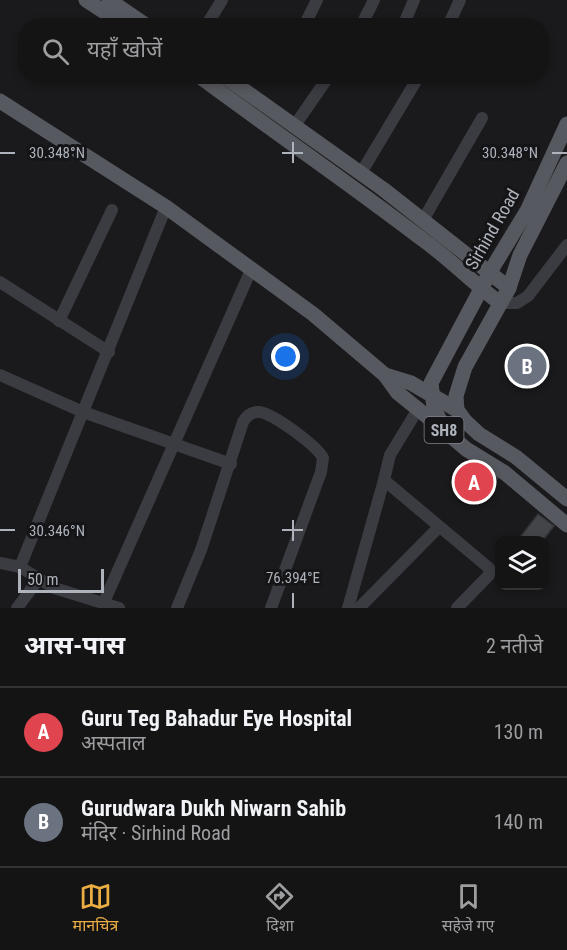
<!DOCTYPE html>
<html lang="hi">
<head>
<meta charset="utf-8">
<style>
  body { margin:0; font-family:"Roboto Condensed","Noto Sans Devanagari",sans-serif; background:#1d1d1e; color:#f1f3f6 }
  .controls { position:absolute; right:18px; bottom:18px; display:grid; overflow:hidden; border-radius:12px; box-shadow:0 3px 9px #0003 }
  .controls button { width:54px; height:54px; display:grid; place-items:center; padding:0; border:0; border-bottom:2px solid #333334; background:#141415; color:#f1f3f6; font:30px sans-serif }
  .scale { position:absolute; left:18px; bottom:15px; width:86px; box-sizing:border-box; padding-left:6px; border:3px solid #adb2bb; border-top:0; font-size:16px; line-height:21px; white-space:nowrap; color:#adb2bb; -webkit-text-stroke:4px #151517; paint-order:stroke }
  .you { position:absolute; left:286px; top:357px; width:21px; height:21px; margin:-15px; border:4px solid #fff; border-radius:50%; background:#1a73e8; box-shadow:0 0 0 9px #1a73e833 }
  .badge { display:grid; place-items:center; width:39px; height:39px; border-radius:50%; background:#ecae42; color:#fff; font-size:20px; font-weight:700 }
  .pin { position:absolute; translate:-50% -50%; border:3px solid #fff; box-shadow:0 2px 6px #0006 }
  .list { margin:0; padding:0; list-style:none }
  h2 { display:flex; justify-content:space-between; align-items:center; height:78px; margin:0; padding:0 24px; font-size:26px }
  h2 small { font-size:20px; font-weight:400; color:#9d9ea0 }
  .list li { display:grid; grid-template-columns:39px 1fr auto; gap:18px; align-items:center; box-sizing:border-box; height:90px; padding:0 24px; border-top:2px solid #333334 }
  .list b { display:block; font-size:22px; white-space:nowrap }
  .list p { margin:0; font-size:20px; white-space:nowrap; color:#9d9ea0 }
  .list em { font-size:20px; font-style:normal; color:#9d9ea0 }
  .icon { flex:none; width:33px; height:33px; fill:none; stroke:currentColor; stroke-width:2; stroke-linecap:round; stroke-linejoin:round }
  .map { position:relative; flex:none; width:567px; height:608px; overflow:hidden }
  .search { position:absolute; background:#141415; box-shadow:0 3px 9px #0003; left:18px; right:18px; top:18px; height:66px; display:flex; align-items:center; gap:15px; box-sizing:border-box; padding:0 21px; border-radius:24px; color:#9d9ea0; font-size:22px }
  .sheet { height:258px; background:#141415 }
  nav { display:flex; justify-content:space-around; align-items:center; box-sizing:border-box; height:84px; border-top:2px solid #333334; background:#141415; font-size:16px; color:#9d9ea0 }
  nav a { display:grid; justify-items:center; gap:3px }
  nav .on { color:#ecae42 }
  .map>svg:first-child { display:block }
</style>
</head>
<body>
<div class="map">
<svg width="567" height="608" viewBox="0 0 567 608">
  <rect width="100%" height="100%" fill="#1a1a1c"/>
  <!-- building -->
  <g fill="#444549" stroke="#343438" stroke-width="1.5">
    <path d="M 476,460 L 498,478 L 478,501 L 457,484 Z"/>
    <path d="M 538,514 L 554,526 L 543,540 L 518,540 Z"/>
  </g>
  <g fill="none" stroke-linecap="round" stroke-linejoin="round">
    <!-- minor -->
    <g stroke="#3b3c41" stroke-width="12">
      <path d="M 307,20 L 317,0"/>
      <path d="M 206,26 L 222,0"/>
      <path d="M 361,26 L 374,0"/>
      <path d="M 403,26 L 414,0"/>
      <path d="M 448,26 L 460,0"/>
      <path d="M 295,125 L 329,76"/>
      <path d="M 361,173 L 419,76"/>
      <path d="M 423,220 L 482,118"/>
      <path d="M 0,282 L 109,352"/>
      <path d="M 500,303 L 517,303 L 528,296 L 567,245"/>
      <path d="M 59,321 L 112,210"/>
      <path d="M 0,375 L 83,412 L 231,464"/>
      <path d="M 384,480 L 390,455 L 418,409"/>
      <path d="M 0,563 L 20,567 L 54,588 L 119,608"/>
      <path d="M 20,567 L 166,207"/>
      <path d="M 104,602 L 251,270"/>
      <path d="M 17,608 L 38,580"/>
      <path d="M 177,608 L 201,550 L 243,422 C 246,417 251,412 258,412 C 272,412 317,446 323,458 L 321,472 L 271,608"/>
      <path d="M 348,608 L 384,480 L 489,568 L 489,575 L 457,608"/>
      <path d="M 359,608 L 439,527"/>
    </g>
    <!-- major -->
    <g stroke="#575960" stroke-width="15">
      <path d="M 86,0 L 126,26"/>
      <path d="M 109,0 L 147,26"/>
      <path d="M 199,76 C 273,131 349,183 422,239 C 450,259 473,283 500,303"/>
      <path d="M 224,76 L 383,189 L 509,288"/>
      <path d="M 0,101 L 166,207 L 313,314 L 385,375 L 398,393 L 445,431"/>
      <path d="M 567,124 L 528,209 L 490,272 L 431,383 L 434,408 L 445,431 L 466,449 L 505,473 L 567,525"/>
      <path d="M 567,163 L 520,255 L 509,288 L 465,367 L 456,396 L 457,410 L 465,421 L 479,434 L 516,457 L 567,499"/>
      <path d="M 385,375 L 411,383 L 457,410"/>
    </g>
  </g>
  <!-- ticks -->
  <path fill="none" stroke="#adb2bb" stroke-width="2" d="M 293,142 L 293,163M 0,153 L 15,153M 282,153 L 303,153M 552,153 L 567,153M 293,520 L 293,541M 0,530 L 15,530M 282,530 L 303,530M 293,593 L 293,608"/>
  <g text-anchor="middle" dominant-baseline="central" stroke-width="6" stroke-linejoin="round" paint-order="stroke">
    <!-- shield labels -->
    <rect fill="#151517" stroke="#7f838a" stroke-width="1.5" x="424.5" y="417" width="39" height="26" rx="4.5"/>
    <g font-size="16" font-weight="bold" fill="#adb2bb">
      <text x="444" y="430">SH8</text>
    </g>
    <!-- street labels -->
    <g font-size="18" fill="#adb2bb" stroke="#151517">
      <text transform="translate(492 229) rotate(-60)">Sirhind Road</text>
    </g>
  </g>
  <g font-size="15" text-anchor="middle" fill="#adb2bb" stroke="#151517" stroke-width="6" stroke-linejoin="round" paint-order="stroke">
    <text x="57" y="158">30.348°N</text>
    <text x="510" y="158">30.348°N</text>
    <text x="57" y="536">30.346°N</text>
    <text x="293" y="583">76.394°E</text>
  </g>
</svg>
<div class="controls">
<button><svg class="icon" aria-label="layers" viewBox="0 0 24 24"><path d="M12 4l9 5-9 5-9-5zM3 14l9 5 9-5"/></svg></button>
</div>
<div class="scale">50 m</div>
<div class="you"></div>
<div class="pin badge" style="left:474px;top:482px;background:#e0444e">A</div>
<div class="pin badge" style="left:527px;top:366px;background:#6b7280">B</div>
<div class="search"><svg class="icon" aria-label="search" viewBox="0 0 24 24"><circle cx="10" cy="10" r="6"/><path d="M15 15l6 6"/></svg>यहाँ खोजें</div>
</div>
<section class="sheet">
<h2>आस-पास<small>2 नतीजे</small></h2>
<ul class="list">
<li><span class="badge" style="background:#e0444e">A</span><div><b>Guru Teg Bahadur Eye Hospital</b><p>अस्पताल</p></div><em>130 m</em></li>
<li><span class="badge" style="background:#6b7280">B</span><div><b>Gurudwara Dukh Niwarn Sahib</b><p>मंदिर · Sirhind Road</p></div><em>140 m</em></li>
</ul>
</section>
<nav>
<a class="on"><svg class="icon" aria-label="map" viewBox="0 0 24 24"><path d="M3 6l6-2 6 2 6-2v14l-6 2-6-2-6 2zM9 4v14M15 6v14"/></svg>मानचित्र</a>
<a><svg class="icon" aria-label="directions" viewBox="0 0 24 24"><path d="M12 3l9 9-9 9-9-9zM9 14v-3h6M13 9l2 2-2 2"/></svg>दिशा</a>
<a><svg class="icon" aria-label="saved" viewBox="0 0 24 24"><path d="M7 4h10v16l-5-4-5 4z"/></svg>सहेजे गए</a>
</nav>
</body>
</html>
